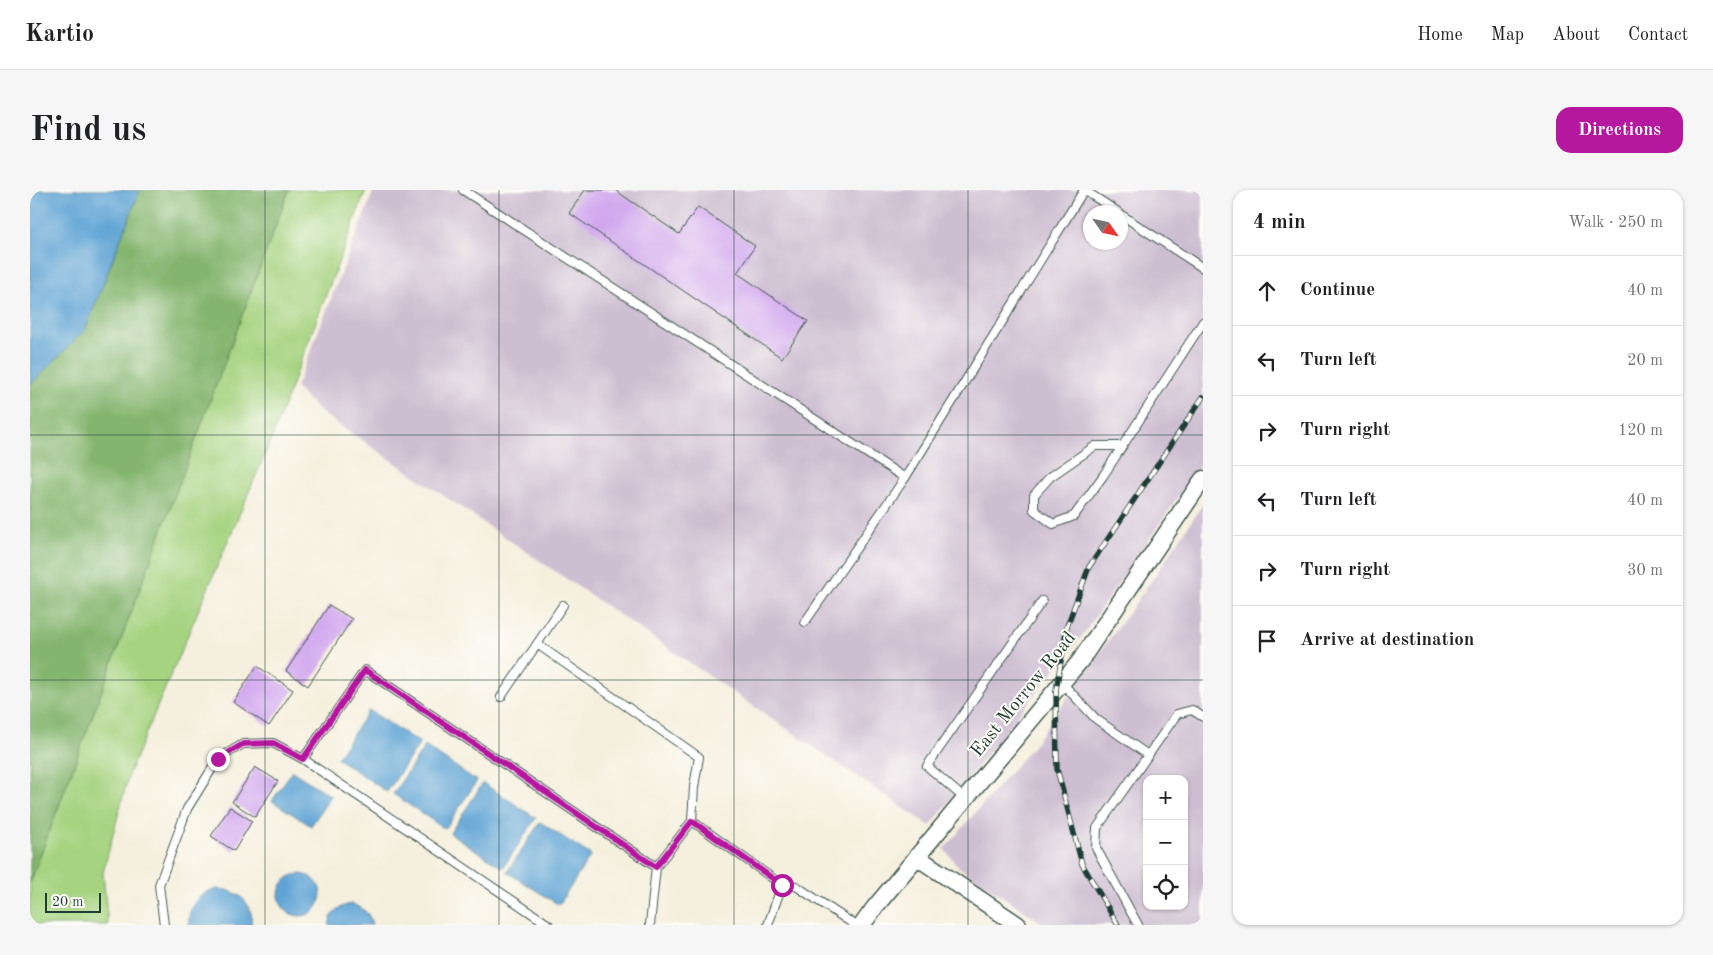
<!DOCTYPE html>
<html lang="en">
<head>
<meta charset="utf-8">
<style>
  body { margin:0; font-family:"Old Standard TT",serif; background:#f6f6f6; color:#202124 }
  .controls { position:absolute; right:15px; bottom:15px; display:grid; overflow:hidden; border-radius:10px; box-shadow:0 1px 4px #0004 }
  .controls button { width:45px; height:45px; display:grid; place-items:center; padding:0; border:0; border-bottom:1px solid #e0e0e0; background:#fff; color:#202124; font:25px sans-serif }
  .compass { position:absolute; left:1053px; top:15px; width:45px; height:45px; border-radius:50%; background:#fff; box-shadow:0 1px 4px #0004; rotate:124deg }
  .scale { position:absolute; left:15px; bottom:12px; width:56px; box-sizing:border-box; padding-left:5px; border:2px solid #1f3d34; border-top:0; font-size:14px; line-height:18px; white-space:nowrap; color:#1f3d34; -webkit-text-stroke:4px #fdfcf7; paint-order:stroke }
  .stop { position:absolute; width:15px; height:15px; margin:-11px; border:4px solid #b5179e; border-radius:50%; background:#fff }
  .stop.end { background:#b5179e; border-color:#fff; box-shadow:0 1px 5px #0008 }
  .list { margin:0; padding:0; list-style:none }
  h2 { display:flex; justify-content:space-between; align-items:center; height:65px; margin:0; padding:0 20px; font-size:21px }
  h2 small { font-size:16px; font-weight:400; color:#757577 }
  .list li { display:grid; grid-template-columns:32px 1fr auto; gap:15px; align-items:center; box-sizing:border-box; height:70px; padding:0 20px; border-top:1px solid #e0e0e0 }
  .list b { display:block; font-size:19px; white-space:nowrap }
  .list em { font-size:16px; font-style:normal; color:#757577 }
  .icon { flex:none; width:28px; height:28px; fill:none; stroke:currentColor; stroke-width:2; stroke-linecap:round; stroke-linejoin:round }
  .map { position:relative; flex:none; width:1173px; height:735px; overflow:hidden; border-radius:15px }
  header { display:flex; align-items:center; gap:30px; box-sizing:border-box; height:70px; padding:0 25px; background:#fff; border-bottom:1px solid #e0e0e0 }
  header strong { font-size:24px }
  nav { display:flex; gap:28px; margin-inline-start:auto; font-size:18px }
  .intro { display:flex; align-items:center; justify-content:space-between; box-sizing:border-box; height:120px; padding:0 30px }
  h1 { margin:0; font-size:35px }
  .button { padding:12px 22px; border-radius:15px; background:#b5179e; color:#fff; font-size:18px; font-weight:700 }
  main { display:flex; gap:30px; padding:0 30px }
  aside { flex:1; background:#fff; border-radius:15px; box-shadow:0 1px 4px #0004 }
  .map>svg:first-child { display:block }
</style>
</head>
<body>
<header>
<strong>Kartio</strong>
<nav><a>Home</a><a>Map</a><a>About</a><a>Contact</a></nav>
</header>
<div class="intro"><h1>Find us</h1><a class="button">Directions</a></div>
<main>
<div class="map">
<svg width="1173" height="735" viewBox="0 0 1173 735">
  <rect width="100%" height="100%" fill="#fdfcf7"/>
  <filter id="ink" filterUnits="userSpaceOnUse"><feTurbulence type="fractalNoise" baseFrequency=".02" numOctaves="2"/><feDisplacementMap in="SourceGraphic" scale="10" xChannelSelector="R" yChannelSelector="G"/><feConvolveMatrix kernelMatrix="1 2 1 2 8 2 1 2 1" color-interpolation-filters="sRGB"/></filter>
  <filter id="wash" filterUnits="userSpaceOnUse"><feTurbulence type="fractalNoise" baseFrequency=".0096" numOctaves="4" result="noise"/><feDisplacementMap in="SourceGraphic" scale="20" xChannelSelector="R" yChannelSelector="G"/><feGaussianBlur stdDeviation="1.12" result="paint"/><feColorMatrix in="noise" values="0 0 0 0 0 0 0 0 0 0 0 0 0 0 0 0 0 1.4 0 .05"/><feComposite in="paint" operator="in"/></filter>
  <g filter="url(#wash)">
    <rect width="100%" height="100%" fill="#f5efdd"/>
    <!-- industrial -->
    <g fill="#cdbed2" fill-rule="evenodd">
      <path d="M 344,0 L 1173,0 L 1173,271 L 1054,443 L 900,636 L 292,223 L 266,198 ZM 1060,22 L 1090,22 L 1090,52 L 1060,52 Z"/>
      <path d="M 1173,314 L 1173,735 L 1015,735 L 930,678 L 914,659 L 1003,556 L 1124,387 ZM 1117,589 L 1154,589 L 1154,716 L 1117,716 Z"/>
    </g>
    <!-- green -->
    <path fill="#a6d380" stroke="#62885a" d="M 259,0 L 336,0 L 239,255 L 99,583 L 73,683 L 78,735 L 0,735 L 0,693 Z"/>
    <!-- forest -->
    <path fill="#84b56e" stroke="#527951" d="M 110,0 L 259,0 L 0,693 L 0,195 L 55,140 Z"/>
    <!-- water -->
    <g fill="#60a4d5" stroke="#407084">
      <path d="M 0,0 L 110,0 L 55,140 L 0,195 Z"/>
      <path d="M 339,520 L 390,553 L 357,602 L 307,568 Z"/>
      <path d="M 395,556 L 447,591 L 415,639 L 363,604 Z"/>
      <path d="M 262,581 L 301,606 L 281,636 L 242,611 Z"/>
      <path d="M 453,593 L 506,628 L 473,678 L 420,643 Z"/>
      <path d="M 510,632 L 561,665 L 529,715 L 477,682 Z"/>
      <circle cx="270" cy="705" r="21"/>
      <path d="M 187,699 C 207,699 225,713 221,735 L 159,735 C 157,716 169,703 187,699 Z"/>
      <path d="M 321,714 C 333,717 340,723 342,735 L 299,735 C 301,722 309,716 321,714 Z"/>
    </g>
    <g id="blocks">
      <!-- building -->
      <g fill="#d0a6ee">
        <path d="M 555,0 L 585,0 L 649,44 L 668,17 L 725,56 L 707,83 L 778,131 L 752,168 L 539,23 Z"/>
        <path d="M 299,415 L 322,429 L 278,496 L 256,481 Z"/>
        <path d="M 227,476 L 263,500 L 239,536 L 203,512 Z"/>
        <path d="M 225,577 L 248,591 L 225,627 L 202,612 Z"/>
        <path d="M 200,617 L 222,631 L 204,661 L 181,646 Z"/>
      </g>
    </g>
  </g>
  <g filter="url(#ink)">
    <use href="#blocks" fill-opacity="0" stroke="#3f584d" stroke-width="1"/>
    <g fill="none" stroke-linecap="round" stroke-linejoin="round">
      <!-- lane casing -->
      <g stroke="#3f584d" stroke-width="10">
        <g id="lane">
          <path d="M 433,0 L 875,288 L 775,432"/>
          <path d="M 1054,0 L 1088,22"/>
          <path d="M 1090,24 L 1173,78"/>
          <path d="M 1092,256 L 1065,256 L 1020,287 L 1004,305 L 1004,320 L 1023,334 L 1044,326 L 1073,286 L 1173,132"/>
          <path d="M 875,288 L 1054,0"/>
          <path d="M 533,415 L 507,454 L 669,567 L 664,597 L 662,631"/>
          <path d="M 1032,493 L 1066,529 L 1118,565"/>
          <path d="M 471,507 L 507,454"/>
          <path d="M 935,609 L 897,576 L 1012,411"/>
          <path d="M 752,695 L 766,696 L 825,735"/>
          <path d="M 134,735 L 129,695 L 157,619 L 188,569 L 213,554 L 243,553 L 273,569"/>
          <path d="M 519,735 L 273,569 L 335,480 L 626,677 L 662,631 L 752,695 L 738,735"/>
          <path d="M 620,735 L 626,677"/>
          <path d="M 1108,735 L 1066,658 L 1067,638 L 1147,524 L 1162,520 L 1173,527"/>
        </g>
      </g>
      <!-- street casing -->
      <g stroke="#3f584d" stroke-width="19">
        <g id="street">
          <path d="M 887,667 L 988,735"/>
          <path d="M 832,735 L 845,717 L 1050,471 L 1173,289"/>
        </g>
      </g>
      <!-- lane -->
      <use href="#lane" stroke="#fff" stroke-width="8"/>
      <!-- street -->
      <use href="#street" stroke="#fff" stroke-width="16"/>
      <!-- rail casing -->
      <g stroke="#1f3d34" stroke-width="5.5">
        <path id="rail" d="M 1088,735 L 1052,674 L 1027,579 L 1026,500 L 1037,436 L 1059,377 L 1173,207"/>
      </g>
      <!-- rail -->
      <use href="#rail" stroke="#fdfcf7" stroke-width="4" stroke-dasharray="11" stroke-linecap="butt"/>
    </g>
  </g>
  <g fill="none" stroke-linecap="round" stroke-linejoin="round" filter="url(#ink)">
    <!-- route -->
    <path stroke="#b5179e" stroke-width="6" d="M 188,569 L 213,554 L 243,553 L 273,569 L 335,480 L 626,677 L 662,631 L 752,695"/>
  </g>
  <!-- grid -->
  <path fill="none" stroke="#1f3d34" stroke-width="1" stroke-opacity="0.55" d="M 235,0 L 235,735M 469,0 L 469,735M 704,0 L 704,735M 938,0 L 938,735M 0,245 L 1173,245M 0,490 L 1173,490"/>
  <g text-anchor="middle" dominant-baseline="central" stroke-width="4" stroke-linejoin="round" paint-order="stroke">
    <!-- street labels -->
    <g font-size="19" fill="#1f3d34" stroke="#fdfcf7">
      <text transform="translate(994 505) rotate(-51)">East Morrow Road</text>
    </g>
  </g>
</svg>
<div class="controls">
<button>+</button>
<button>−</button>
<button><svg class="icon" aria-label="locate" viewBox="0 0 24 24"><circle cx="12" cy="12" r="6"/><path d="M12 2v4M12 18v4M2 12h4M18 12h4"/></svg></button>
</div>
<svg class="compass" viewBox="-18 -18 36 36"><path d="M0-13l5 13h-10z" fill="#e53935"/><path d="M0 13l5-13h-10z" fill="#757577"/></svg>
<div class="scale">20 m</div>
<div class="stop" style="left:752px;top:695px"></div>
<div class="stop end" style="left:188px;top:569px"></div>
</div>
<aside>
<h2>4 min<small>Walk · 250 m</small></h2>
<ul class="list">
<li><svg class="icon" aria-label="ahead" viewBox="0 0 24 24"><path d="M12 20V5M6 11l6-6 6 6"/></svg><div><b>Continue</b></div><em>40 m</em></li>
<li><svg class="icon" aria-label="left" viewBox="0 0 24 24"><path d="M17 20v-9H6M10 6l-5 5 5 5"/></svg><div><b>Turn left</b></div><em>20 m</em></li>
<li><svg class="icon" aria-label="right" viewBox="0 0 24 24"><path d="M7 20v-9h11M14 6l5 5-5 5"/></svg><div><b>Turn right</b></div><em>120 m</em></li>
<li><svg class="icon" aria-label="left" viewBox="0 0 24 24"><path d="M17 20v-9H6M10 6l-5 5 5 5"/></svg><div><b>Turn left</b></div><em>40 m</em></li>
<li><svg class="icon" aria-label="right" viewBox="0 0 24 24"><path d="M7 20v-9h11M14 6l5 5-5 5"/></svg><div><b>Turn right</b></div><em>30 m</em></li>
<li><svg class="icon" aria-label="arrive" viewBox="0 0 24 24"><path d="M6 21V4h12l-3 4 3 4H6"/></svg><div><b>Arrive at destination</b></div></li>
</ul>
</aside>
</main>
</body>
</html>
